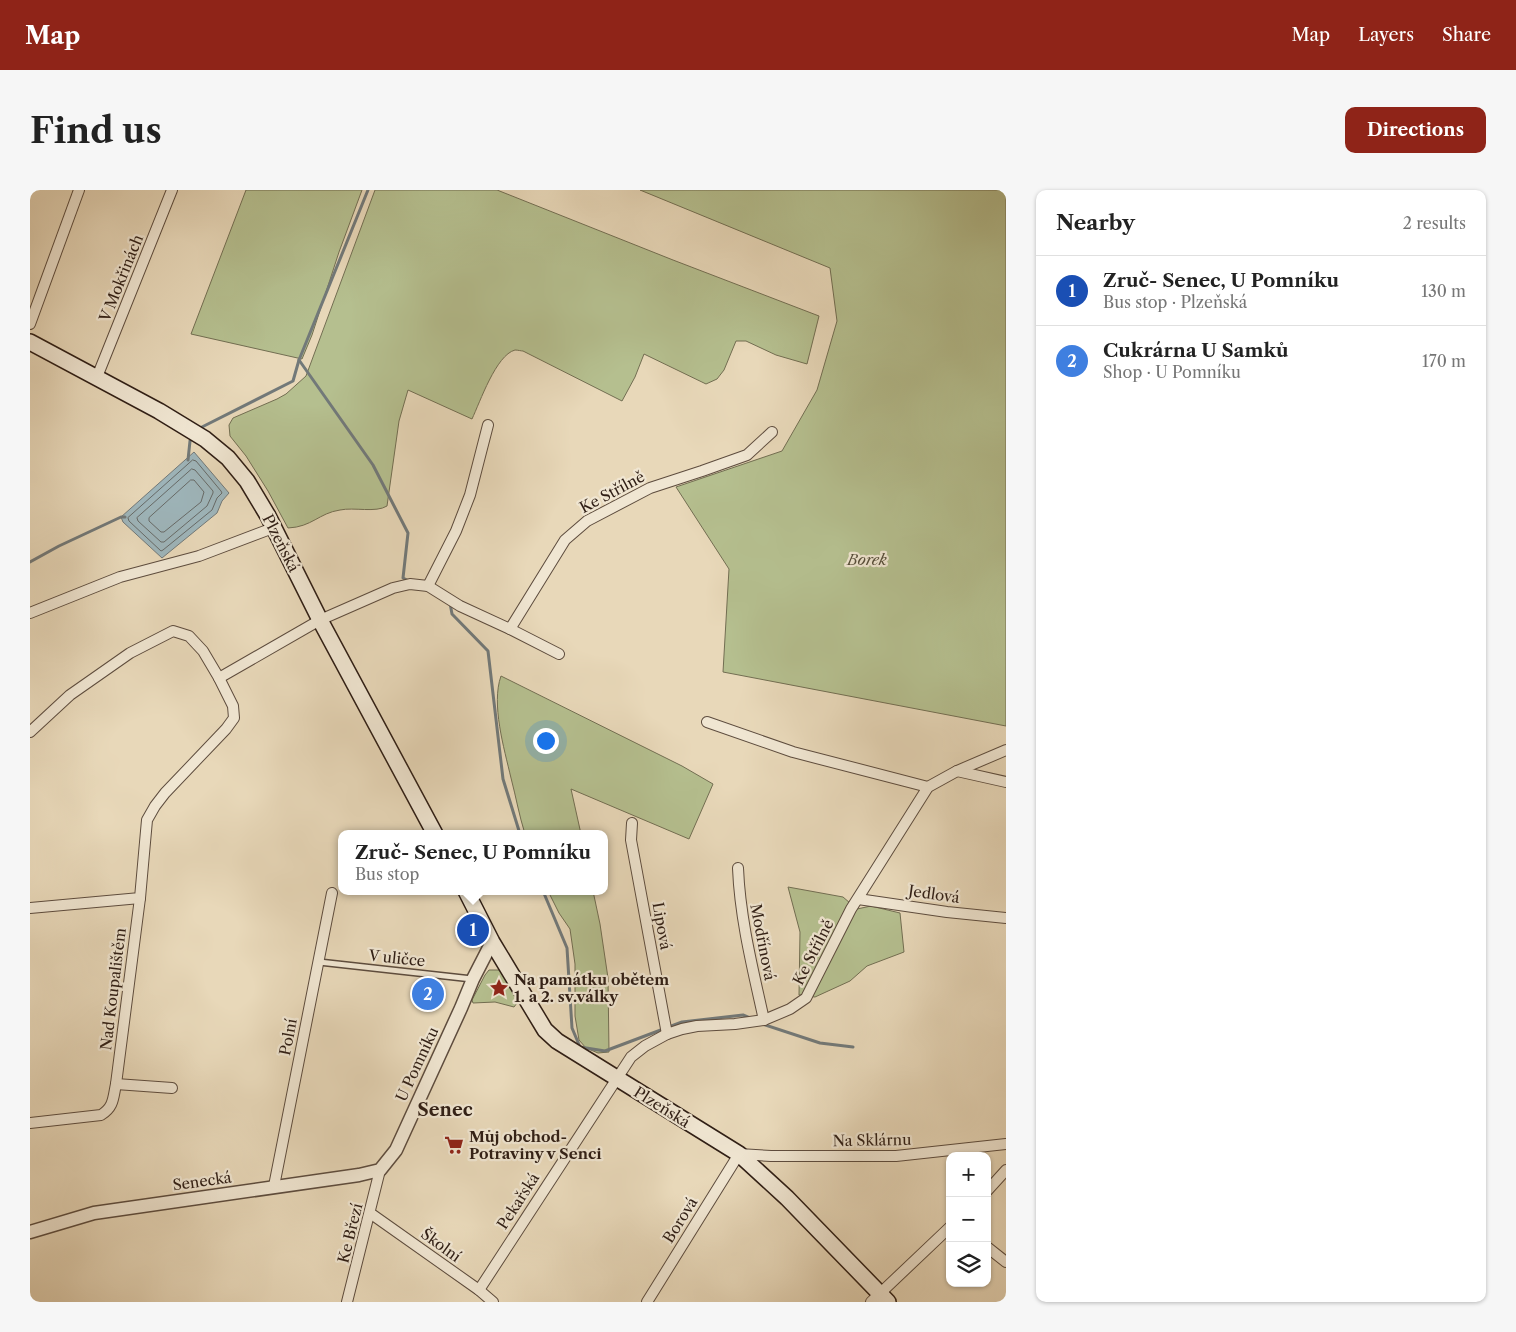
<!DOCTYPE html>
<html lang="en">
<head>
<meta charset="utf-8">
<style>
  body { margin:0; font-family:"Libre Caslon Text",serif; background:#f6f6f6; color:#222 }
  .controls { position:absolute; right:15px; bottom:15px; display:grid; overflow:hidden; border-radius:10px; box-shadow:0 1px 4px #0004 }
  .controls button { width:45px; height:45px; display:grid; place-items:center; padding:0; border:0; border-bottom:1px solid #e0e0e0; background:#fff; color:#222; font:25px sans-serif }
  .you { position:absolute; left:515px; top:550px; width:18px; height:18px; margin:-12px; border:4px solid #fff; border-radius:50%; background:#1a73e8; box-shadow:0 0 0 8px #1a73e833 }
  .badge { display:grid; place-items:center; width:32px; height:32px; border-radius:50%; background:#8f2418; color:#fff; font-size:16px; font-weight:700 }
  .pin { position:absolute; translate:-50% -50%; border:2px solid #fff; box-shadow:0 1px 5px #0006 }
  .popup { position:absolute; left:308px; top:640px; width:270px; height:65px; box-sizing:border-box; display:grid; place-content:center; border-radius:10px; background:#fff; filter:drop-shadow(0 1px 4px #0005); font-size:16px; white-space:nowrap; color:#767676 }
  .popup b { font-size:19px; color:#222 }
  .popup::after { content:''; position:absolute; left:50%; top:100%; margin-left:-10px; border:10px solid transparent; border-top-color:#fff }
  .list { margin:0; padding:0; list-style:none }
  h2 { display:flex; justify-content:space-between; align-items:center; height:65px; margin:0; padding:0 20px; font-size:21px }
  h2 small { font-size:16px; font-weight:400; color:#767676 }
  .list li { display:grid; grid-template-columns:32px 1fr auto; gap:15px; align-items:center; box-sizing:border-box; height:70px; padding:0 20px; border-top:1px solid #e0e0e0 }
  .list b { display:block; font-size:19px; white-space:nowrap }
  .list p { margin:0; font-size:16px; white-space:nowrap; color:#767676 }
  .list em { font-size:16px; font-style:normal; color:#767676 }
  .icon { flex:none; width:28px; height:28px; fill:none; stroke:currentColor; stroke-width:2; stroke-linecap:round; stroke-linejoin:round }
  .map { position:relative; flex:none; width:976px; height:1112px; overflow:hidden; border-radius:10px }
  header { display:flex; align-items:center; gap:30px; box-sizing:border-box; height:70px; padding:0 25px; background:#8f2418; color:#fff }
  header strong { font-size:24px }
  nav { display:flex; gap:28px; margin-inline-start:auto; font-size:18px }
  .intro { display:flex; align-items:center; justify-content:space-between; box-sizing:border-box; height:120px; padding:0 30px }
  h1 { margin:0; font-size:35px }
  .button { padding:12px 22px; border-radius:10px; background:#8f2418; color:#fff; font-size:18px; font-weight:700 }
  main { display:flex; gap:30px; padding:0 30px }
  aside { flex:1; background:#fff; border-radius:10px; box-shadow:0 1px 4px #0004 }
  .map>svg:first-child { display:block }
</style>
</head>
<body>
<header>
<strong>Map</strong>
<nav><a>Map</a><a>Layers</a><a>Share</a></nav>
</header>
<div class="intro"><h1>Find us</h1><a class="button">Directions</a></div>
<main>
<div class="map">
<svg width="976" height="1112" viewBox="0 0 976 1112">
  <rect width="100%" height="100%" fill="#e8d8b9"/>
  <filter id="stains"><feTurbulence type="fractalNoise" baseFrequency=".004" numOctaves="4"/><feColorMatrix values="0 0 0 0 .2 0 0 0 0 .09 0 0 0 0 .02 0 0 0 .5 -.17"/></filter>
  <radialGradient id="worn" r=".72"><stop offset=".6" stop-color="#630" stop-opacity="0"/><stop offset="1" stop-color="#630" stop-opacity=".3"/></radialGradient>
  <!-- green -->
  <g fill="#b5bf8f" stroke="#726e52">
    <path d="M 216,0 L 332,0 L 309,62 L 282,145 L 272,169 L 161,144 Z"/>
    <path d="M 345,0 L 467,0 L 643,70 L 789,126 L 777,174 L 746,165 L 716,151 L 706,151 L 694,180 L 687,189 L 676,194 L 614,164 L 605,187 L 592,211 L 493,161 C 491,161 488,160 485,160 C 466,165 450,212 442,229 L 378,200 L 369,231 L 357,316 C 346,323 324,317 310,320 C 289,323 282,337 258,338 L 238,301 L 216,266 L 200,246 L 199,235 L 203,228 L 247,209 L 256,204 L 276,186 Z"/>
    <path d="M 610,0 L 976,0 L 976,536 L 693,482 L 699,379 L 646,297 L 752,261 L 787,200 L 807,131 L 800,78 Z"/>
    <path d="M 471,486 L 652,576 L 683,594 L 659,649 L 541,599 L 551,644 L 495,644 C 489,625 486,607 481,588 C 474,558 461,514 471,486 Z"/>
    <path d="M 758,697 L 813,707 L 827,719 L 841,716 L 870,723 L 874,762 L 837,776 L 820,791 L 785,807 L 769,805 L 770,742 Z"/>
    <path d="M 518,701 L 563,701 L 570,734 L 578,788 L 579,862 L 568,863 L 556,858 L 549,850 L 545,826 L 545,774 L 540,739 L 529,723 Z"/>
    <path d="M 459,780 L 471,780 L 488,806 L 487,813 L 484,817 L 465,812 L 443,813 L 442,810 L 455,785 Z"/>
  </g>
  <!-- water -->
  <path fill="#9eb6bc" stroke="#727979" d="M 164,262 L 199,303 L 192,311 L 187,323 L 132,368 L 93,332 L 91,327 Z"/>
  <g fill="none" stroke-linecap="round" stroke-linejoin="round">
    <!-- shore -->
    <g stroke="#666a68" stroke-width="1">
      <path d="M 163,270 L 166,271 L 191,301 L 192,303 L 187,308 L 182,320 L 133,360 L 131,361 L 99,331 L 98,328 Z"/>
      <path d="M 162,279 L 165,280 L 183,301 L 183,303 L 177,316 L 134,352 L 131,352 L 108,331 L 107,328 Z"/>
      <path d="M 161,290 L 164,290 L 174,302 L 171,312 L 134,342 L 131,342 L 119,331 L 119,328 Z"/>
    </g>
    <!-- stream -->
    <g stroke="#727979" stroke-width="3">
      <path d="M 269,170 L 343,275 L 378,343 L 373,388 L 379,391"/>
      <path d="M 168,240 L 170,238 L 263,191 L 269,170 L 338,0"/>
      <path d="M 158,270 L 160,251 L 163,247"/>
      <path d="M 0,372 L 29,356 L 91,327 L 95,327"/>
      <path d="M 420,413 L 422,424 L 458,461 L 473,589 L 490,644"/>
      <path d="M 513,701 L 537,758 L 542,838 L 550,857 L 575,861 L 652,832 L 713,825 L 720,828"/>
      <path d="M 732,834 L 790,853 L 823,857"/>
    </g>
    <!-- service casing -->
    <g stroke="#5d4c3e" stroke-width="8">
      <path id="service" d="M 289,772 L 442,789"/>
    </g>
    <!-- minor casing -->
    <g stroke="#5d4c3e" stroke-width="12">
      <g id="minor">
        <path d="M 0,134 L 49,0"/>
        <path d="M 67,187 L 142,0"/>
        <path d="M 398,396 L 426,341 L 440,305 L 458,235"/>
        <path d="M 0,423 L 90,387 L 169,366 L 243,338"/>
        <path d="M 480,439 L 529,464"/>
        <path d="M 189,488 L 290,430 L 363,398 L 380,394 L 398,396 L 430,416 L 480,439 L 535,350 L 557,331 L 620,298 L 672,281 L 717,265 L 742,242"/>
        <path d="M 677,532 L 763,562 L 898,597"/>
        <path d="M 0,542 L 40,505 L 100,463 L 143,441 L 159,446 L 173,461 L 189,488 L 203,516 L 204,528 L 196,539 L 135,603 L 125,616 L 117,630 L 110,708 L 0,718"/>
        <path d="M 927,581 L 976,592"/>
        <path d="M 602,633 L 601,650 L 637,844"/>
        <path d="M 708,678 C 710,729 723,780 734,830"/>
        <path d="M 828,709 L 917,722 L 976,728"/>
        <path d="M 86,894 L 142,898"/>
        <path d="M 0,933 L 71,925 C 84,917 83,908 86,894 L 110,708"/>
        <path d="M 244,996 L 302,703"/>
        <path d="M 957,1001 L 976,980"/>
        <path d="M 340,1023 L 449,1100 L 463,1112"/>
        <path d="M 957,1057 L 976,1072"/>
        <path d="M 449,1100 L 601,867 L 615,856 L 637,844 L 652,839 L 667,836 L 705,834 L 734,830 L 760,819 L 776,808 L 821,719 L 898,597 L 927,581 L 976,560"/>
        <path d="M 317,1112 L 350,980"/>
        <path d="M 617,1112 L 709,964 L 741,966 L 866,966 L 976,954"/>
        <path d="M 841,1112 L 920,1037"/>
      </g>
    </g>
    <!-- tertiary casing -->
    <g stroke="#5d4c3e" stroke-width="15">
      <path id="tertiary" d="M 0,1042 L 64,1023 L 329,985 L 350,980 L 366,960 L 431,818 L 443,789 L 462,752"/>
    </g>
    <!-- secondary casing -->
    <g stroke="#2f1e15" stroke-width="18">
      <g id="secondary">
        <path d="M 0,152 L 129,221 L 175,249 L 198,268 L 217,291 L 238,326 L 290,430 L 405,644"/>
        <path d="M 436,701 L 462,752 L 515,840 L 527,851 L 709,964 L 757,1008 L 858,1112"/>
      </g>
    </g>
    <!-- service -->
    <use href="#service" stroke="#f0e6d2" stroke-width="5"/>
    <!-- minor -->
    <use href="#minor" stroke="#f0e6d2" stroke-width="10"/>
    <!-- tertiary -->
    <use href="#tertiary" stroke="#f0e6d2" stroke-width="12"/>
    <!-- secondary -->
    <use href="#secondary" stroke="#f0e6d2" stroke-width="15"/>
  </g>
  <!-- icons -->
  <defs>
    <g id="sight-bare" transform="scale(1.5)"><path d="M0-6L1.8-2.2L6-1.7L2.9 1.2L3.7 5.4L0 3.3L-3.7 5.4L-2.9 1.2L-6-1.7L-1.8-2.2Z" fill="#8f2418" stroke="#f0e6d2" stroke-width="2.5" paint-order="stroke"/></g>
    <g id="supermarket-bare" transform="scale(1.5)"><path d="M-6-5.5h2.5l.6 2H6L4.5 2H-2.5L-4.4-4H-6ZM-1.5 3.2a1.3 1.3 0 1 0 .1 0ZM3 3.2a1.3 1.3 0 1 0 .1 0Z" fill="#8f2418" stroke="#f0e6d2" stroke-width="2.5" paint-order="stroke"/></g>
  </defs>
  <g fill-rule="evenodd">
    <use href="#sight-bare" x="469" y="798"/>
    <use href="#supermarket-bare" x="424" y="955"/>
  </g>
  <g text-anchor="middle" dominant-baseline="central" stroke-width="4.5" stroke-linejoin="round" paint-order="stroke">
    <!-- street labels -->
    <g font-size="15" fill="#2f1e15" stroke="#f0e6d2">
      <text transform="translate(91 88) rotate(-68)">V Mokřinách</text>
      <text transform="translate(582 302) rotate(-28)">Ke Střílně</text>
      <text transform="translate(251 353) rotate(63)">Plzeňská</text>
      <text transform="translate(904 704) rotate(8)">Jedlová</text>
      <text transform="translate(632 736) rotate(80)">Lipová</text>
      <text transform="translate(733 752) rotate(79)">Modřínová</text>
      <text transform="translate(783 762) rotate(-63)">Ke Střílně</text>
      <text transform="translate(367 768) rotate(6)">V uličce</text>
      <text transform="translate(83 799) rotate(-83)">Nad Koupalištěm</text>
      <text transform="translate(258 847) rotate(-79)">Polní</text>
      <text transform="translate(387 874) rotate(-65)">U Pomníku</text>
      <text transform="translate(632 917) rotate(32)">Plzeňská</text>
      <text transform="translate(842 950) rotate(-1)">Na Sklárnu</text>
      <text transform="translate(172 991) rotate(-8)">Senecká</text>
      <text transform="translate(488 1011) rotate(-57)">Pekařská</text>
      <text transform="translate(650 1030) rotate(-58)">Borová</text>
      <text transform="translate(320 1043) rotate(-76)">Ke Březí</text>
      <text transform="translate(411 1055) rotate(36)">Školní</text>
    </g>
    <!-- park labels -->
    <g font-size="15" font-style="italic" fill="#574e3a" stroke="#f0e6d2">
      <text x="837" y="369">Borek</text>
    </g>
    <!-- poi labels -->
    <g font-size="15" font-weight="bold" fill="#2f1e15" stroke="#f0e6d2" text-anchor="start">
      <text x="484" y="789">Na památku obětem<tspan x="484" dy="17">1. a 2. sv.války</tspan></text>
      <text x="439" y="946">Můj obchod-<tspan x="439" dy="17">Potraviny v Senci</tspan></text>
    </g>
    <!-- quarter labels -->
    <g font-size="18" font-weight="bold" fill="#2f1e15" stroke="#f0e6d2">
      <text x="415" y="920">Senec</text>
    </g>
  </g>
  <rect width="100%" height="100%" filter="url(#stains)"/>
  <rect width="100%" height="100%" fill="url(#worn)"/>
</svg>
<div class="controls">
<button>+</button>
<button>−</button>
<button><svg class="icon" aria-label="layers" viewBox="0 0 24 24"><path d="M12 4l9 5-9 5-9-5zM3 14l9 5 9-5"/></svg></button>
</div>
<div class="you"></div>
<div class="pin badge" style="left:443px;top:740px;background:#1a4fb4">1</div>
<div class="popup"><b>Zruč- Senec, U Pomníku</b>Bus stop</div>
<div class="pin badge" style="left:398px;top:804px;background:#3f7fe0">2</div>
</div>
<aside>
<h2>Nearby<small>2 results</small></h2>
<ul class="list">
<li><span class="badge" style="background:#1a4fb4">1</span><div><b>Zruč- Senec, U Pomníku</b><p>Bus stop · Plzeňská</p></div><em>130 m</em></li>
<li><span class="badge" style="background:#3f7fe0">2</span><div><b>Cukrárna U Samků</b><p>Shop · U Pomníku</p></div><em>170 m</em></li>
</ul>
</aside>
</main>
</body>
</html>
